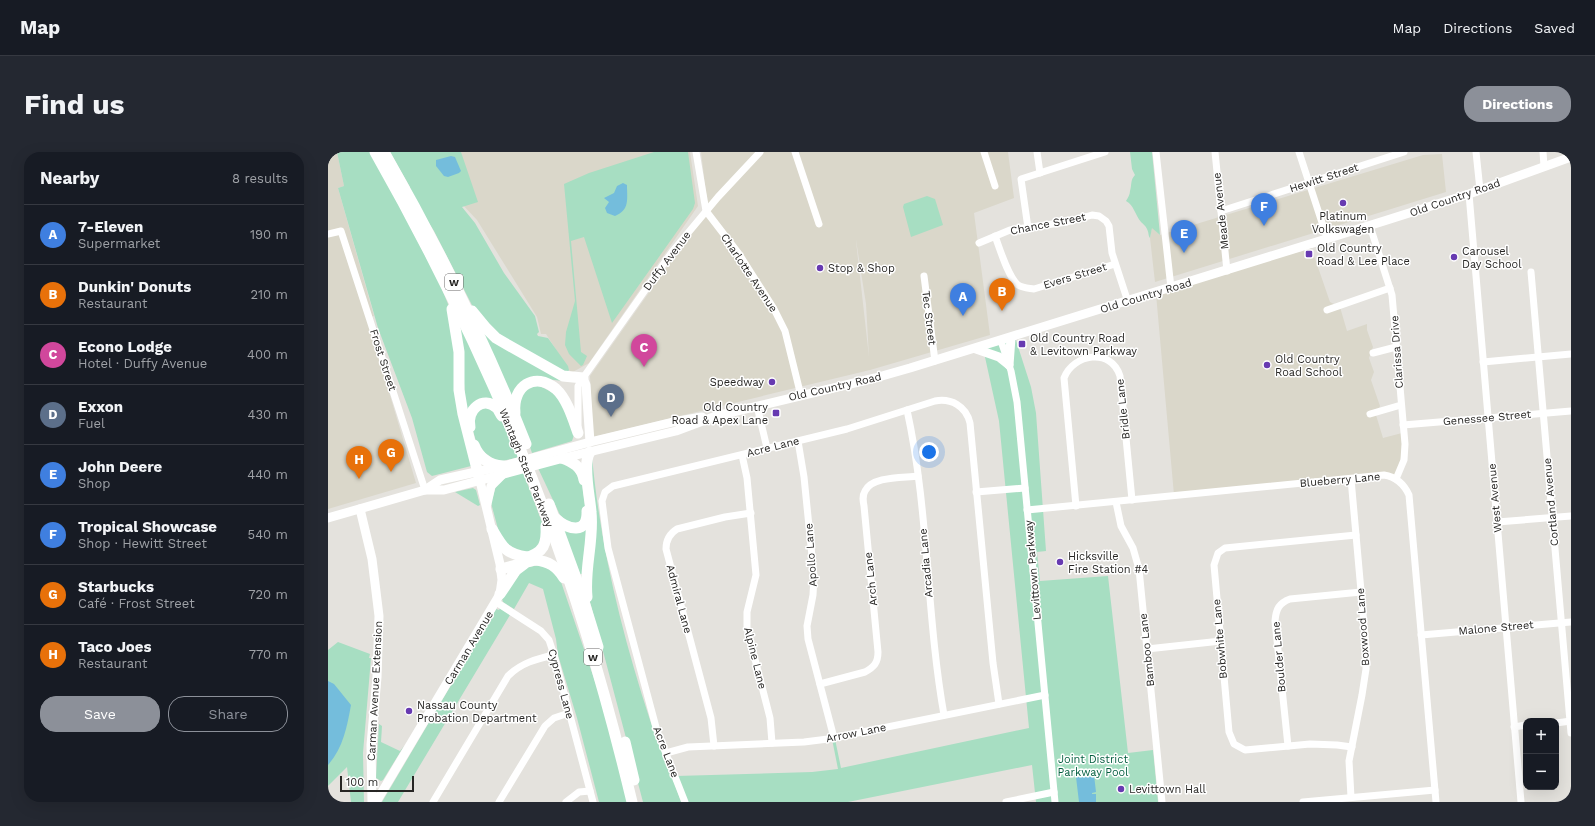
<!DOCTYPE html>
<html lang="en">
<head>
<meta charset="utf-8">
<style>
  body { margin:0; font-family:"Work Sans",sans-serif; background:#242831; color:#f1f3f6 }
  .controls { position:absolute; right:12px; bottom:12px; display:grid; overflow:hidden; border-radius:8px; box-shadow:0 4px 16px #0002 }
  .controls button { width:36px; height:36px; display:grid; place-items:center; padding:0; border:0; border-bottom:1px solid #363941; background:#171b24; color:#f1f3f6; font:20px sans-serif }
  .scale { position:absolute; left:12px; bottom:10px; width:74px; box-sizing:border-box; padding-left:4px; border:2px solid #272624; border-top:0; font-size:11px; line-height:14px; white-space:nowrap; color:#272624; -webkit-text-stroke:3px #fff; paint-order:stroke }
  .you { position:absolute; left:601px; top:300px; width:14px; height:14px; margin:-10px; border:3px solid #fff; border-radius:50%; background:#1a73e8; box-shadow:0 0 0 6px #1a73e833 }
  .badge { display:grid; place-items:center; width:26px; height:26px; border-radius:50%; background:#8c9099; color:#fff; font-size:13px; font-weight:700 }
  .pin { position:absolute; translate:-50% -33px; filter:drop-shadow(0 1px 2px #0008) }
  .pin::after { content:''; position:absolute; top:21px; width:14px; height:12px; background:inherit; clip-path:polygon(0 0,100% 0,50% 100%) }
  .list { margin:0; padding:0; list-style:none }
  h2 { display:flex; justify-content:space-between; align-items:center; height:52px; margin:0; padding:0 16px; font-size:17px }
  h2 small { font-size:13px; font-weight:400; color:#9ea1a6 }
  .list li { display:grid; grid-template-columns:26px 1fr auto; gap:12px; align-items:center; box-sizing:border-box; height:60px; padding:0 16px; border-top:1px solid #363941 }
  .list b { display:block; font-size:15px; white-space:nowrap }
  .list p { margin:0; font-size:13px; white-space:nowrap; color:#9ea1a6 }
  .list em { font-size:13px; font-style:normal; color:#9ea1a6 }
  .actions { display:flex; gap:8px; padding:12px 16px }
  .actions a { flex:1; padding:9px 0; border:1px solid #8c9099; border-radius:16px; text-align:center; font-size:14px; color:#8c9099 }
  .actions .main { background:#8c9099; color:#fff }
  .map { position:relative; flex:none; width:1243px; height:650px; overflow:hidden; border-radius:16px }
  header { display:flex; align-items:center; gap:24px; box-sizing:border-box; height:56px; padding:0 20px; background:#171b24; border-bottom:1px solid #363941 }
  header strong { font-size:19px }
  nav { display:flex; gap:22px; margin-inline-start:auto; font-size:14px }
  .intro { display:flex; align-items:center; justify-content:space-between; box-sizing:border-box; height:96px; padding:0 24px }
  h1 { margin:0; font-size:28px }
  .button { padding:10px 18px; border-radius:16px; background:#8c9099; color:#fff; font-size:14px; font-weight:700 }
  main { display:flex; gap:24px; padding:0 24px }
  aside { flex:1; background:#171b24; border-radius:16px; box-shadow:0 4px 16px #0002 }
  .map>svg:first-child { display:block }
</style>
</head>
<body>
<header>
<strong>Map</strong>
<nav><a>Map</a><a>Directions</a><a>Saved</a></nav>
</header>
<div class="intro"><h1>Find us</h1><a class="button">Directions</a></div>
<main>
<aside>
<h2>Nearby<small>8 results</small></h2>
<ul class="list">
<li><span class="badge" style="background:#3f7fe0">A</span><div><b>7-Eleven</b><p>Supermarket</p></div><em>190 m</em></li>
<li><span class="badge" style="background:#e8710a">B</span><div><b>Dunkin' Donuts</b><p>Restaurant</p></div><em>210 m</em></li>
<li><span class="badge" style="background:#d1479c">C</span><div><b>Econo Lodge</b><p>Hotel · Duffy Avenue</p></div><em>400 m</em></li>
<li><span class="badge" style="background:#5c6f8a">D</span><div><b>Exxon</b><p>Fuel</p></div><em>430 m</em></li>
<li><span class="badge" style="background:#3f7fe0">E</span><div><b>John Deere</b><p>Shop</p></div><em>440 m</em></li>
<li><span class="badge" style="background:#3f7fe0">F</span><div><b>Tropical Showcase</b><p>Shop · Hewitt Street</p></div><em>540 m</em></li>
<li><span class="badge" style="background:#e8710a">G</span><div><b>Starbucks</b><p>Café · Frost Street</p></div><em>720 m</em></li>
<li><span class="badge" style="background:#e8710a">H</span><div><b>Taco Joes</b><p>Restaurant</p></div><em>770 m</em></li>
</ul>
<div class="actions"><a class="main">Save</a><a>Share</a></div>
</aside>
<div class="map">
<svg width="1243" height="650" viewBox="0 0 1243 650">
  <rect width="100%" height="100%" fill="#e4e2dd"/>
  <!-- built -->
  <g fill="#dad7ca" fill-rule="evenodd">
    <path d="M 0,0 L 9,0 L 16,34 L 10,36 L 46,164 L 39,166 L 88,331 L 0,357 Z"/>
    <path d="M 85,0 L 362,0 L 370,54 L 261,211 L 243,221 L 218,182 L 213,182 L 209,165 L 149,68 Z"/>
    <path d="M 373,0 L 680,0 L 686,46 L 646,61 L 662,183 L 542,218 L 265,285 L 262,224 L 380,57 ZM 528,88 L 538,152 L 541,205 L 528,89 Z"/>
    <path d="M 1114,2 L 1118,40 L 827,130 L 822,86 L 824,75 L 832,83 L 1095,3 Z"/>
    <path d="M 982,92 L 1002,150 L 1012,155 L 1019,179 L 1039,172 L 1039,178 L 1045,195 L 1041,206 L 1046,220 L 1043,228 L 1052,254 L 1048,263 L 1055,286 L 1074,281 L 1076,292 L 1068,326 L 1063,324 L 846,343 L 828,142 Z"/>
  </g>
  <!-- green -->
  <g fill="#a7dec2">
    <path d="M 9,0 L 43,0 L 111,130 L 120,152 L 125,175 L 143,314 L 104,324 L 99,320 L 84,266 L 50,176 L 10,36 L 16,34 Z"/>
    <path d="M 62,0 L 133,0 L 150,50 L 134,55 L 147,71 L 176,121 L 207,164 L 211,180 L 209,182 L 210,184 L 220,186 L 240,214 L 241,218 L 239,221 L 176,187 L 145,155 L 106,79 L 80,38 L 82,35 Z"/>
    <path d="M 326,0 L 360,0 L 367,51 L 365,57 L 284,171 L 256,85 L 243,89 L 253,200 L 259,204 L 255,213 L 253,214 L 241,202 L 237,193 L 238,180 L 247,149 L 236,32 L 261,21 Z"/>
    <path d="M 802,0 L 824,0 L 832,83 L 824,76 L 822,86 C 820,83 821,81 819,77 C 818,74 815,72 813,70 C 807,63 806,53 798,49 C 800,46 802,42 802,39 C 804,33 802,28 807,23 L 804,17 Z"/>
    <path d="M 599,44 L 607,47 L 615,73 L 583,85 L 575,55 L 576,52 Z"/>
    <path d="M 150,169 L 235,229 L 218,227 L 183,243 Z"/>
    <path d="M 132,172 L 168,248 L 165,251 L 138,260 Z"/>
    <path d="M 687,185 L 703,235 L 708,261 L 718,399 L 709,400 L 712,429 L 780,424 L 800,601 L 825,598 L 830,650 L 708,650 L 704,613 L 520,650 L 358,650 L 348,624 L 484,620 L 510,617 L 504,587 L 507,587 L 513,616 L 701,576 L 671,269 L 655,196 Z"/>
    <path d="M 208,232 L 231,244 L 246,283 L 244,289 L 241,290 L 204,301 L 190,259 L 193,240 Z"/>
    <path d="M 156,254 L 171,263 L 180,283 L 192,305 L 174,309 L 167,308 L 150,296 L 143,272 L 144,264 Z"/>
    <path d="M 264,304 C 272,394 294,482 322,568 C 331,596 344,622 353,650 L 315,650 L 262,450 L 261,440 L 261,306 Z"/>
    <path d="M 231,311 L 243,313 L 254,331 L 258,360 L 256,368 L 242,373 L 232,363 L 210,316 Z"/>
    <path d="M 198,320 L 198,328 L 215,373 C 216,382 213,398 202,400 C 197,401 190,400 185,399 L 173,388 L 163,351 L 168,334 L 178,325 Z"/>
    <path d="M 145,336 L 148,338 L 152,353 L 150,354 L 127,340 Z"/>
    <path d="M 259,372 L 254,422 L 252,422 L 233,373 Z"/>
    <path d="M 216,412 L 231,424 L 271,541 L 300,650 L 271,650 L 249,566 L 230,503 L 228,487 L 215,437 L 201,431 L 186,457 L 175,450 L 174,446 L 196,416 Z"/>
    <path d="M 172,456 L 182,463 L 70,650 L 54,650 L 168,457 L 171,458 Z"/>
    <path d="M 10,490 L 42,502 L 41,506 L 43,506 L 35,601 L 36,650 L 23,650 L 19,615 L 0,634 L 0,498 Z"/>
    <path d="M 51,572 L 54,574 L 53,590 L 72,599 L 76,594 L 55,628 L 53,629 L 48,626 Z"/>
  </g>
  <!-- water -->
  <g fill="#74bddc">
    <path d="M 123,4 L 127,5 L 133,19 L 131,21 L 120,25 L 116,24 L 108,14 L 108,8 Z"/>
    <path d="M 295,31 L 299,33 C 299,47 302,58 287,64 L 279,61 L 277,56 L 281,50 L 276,46 L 286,41 L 289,34 Z"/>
    <path d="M 0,529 L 6,532 L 23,553 C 19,575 15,596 0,613 Z"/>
    <path d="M 766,623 L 768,640 L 764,641 L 764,642 L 768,642 L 768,650 L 751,650 L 748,625 Z"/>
  </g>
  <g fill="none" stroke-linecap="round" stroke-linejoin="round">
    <!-- minor -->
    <g stroke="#fff" stroke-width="7">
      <path d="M 368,0 L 378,59 L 411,102 L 446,157 L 457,179 L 473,244"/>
      <path d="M 467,0 L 491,72"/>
      <path d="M 656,0 L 667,34"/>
      <path d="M 709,0 L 712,21"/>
      <path d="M 828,0 L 843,136"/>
      <path d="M 887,0 L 899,119"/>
      <path d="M 971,0 L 999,86"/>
      <path d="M 1148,0 L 1152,38"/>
      <path d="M 1215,0 L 1216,14"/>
      <path d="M 1141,42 L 1193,650"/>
      <path d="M 893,59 L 1076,0"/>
      <path d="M 1042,74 L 1064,143 L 1077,292 L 1076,308 L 1068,327"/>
      <path d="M 700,76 L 693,27 L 777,0"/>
      <path d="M 0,82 L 13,79 L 97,338"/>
      <path d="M 667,84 C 672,97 680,125 690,133 C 695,136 700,136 706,137 L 787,112"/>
      <path d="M 651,91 L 682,78 L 739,70 L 764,63 L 771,64 L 778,69 L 781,74 L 784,101 L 800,150"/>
      <path d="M 1203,120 L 1243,581"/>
      <path d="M 596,124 L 607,209"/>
      <path d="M 999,158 L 1062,136"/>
      <path d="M 673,189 L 683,219 L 689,250 L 727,650"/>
      <path d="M 1045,201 L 1068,195"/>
      <path d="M 1155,210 L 1243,202"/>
      <path d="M 429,254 L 439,296"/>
      <path d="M 579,258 C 601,358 598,462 616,563"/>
      <path d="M 1042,262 L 1073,253"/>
      <path d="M 1075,273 L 1243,259"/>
      <path d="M 250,275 L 250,234 L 255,226 L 344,100 L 390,45 L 432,0"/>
      <path d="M 470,289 L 476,325 L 486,424 L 485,443 L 479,474 L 480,487 L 506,586"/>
      <path d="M 414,303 L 419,326 L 428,423 L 419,460 L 419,476 L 442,566 L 444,591"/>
      <path d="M 1023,327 L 1038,495 L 1038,517 L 1034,543 L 1021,609 L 1023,645"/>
      <path d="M 648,340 L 697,336"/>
      <path d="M 788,350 L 793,374 L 805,396 L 811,417 L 834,650"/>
      <path d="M 748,354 L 736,226 C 745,202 783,195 792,224 L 804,348"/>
      <path d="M 699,358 L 1056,323 C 1068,325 1076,332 1081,343 L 1108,650"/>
      <path d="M 1169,370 L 1243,364"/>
      <path d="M 168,450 L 213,479 L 221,488 L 226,503 L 265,650"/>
      <path d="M 1093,483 L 1243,470"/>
      <path d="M 819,497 L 893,489"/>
      <path d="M 492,532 L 537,520 C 546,515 550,511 550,500 L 536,354 C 535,349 534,344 537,339 C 544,324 575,326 590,324"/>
      <path d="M 1228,571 L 1243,569"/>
      <path d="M 1186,575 L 1198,573"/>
      <path d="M 386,594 L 383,566 L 338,397 C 338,388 341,382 349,377 L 397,365 L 423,361"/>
      <path d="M 960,594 L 947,469 C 948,457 951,451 962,447 L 1033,440"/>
      <path d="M 1024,595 L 1009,593 L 982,592 L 917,598 L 906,592 L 901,580 L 886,413 L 890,401 L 897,396 L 1028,383"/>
      <path d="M 338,601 L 360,595 L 476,590 L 500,587 L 717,543"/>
      <path d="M 105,650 L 180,524 C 193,511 208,507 226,503"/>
      <path d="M 171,650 L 217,574 L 226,566 L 241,561"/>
      <path d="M 238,650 L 251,640 L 262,639"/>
      <path d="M 357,650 L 329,579 L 280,396 L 274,349 L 277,340 L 285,334 L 519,277 L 607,249 C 623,246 638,254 642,271 L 665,511 L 671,552"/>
      <path d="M 678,650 L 726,640"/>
      <path d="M 975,650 L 1107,638"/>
    </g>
    <!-- major -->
    <g stroke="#fff" stroke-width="9">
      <path d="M 648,197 L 671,205 L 681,213"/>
      <path d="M 681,213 L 683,186"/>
      <path d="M 255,226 L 258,233 L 262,290"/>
      <path d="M 97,338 L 116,338 L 232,307 L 348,279 L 388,264 L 547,226 L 582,216 L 1056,69 L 1141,42 L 1243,5"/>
      <path d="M 159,352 L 163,334 L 174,323"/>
      <path d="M 32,357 L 44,407 L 51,464 L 49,525 L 43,593 L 44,650"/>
      <path d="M 0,366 L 97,338 L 112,328 L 179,313 L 262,290 L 345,270 L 374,265"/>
      <path d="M 48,650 L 172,442 L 174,428 L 172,412 L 152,329"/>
    </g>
    <!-- highway -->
    <g stroke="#fff" stroke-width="11">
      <path d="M 47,0 C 101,95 149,193 191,294 C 239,409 275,529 304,650"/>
      <path d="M 56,0 C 110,94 158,191 198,292"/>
      <path d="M 124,157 L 131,200 L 131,238 L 135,262 L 152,329"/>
      <path d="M 144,159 L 158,176 L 168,186 L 180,193 L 235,224 L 255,226"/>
      <path d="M 187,261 C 184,234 207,219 228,237 C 239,247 245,267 250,281"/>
      <path d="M 142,275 C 138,258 155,243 169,256 C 171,258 172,262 174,264"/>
      <path d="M 146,293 C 151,306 161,313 175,314"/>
      <path d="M 234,306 C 245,310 254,315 256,328"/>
      <path d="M 221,352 L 252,437 L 270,495"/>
      <path d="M 227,366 C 240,378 260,383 259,359"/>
      <path d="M 164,377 C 174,394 177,402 199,405"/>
      <path d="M 197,406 C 216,401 219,392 218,374"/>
      <path d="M 173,417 L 207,408 C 221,409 229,415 236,426"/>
      <path d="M 172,442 L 188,418 L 196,412"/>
      <path d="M 259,445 C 256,416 266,389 263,360 C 262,345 254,311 262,300"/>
      <path d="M 297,590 L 306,628"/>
    </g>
  </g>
  <!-- markers -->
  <g fill="#673ab1" stroke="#fff" stroke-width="1.5">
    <circle cx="1015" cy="51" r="4"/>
    <rect x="977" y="98" width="8" height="8" rx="2"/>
    <circle cx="1126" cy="105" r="4"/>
    <circle cx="492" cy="116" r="4"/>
    <rect x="690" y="188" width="8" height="8" rx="2"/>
    <circle cx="939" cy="213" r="4"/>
    <circle cx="444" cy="230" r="4"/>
    <rect x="444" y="257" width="8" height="8" rx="2"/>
    <circle cx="732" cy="410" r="4"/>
    <circle cx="81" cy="559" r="4"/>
    <circle cx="793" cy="637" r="4"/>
  </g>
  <g text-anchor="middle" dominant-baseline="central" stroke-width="3" stroke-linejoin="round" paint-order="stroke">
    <!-- shield labels -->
    <g fill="#fff" stroke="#686766" stroke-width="1">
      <rect x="117" y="122" width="18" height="16" rx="3"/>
      <rect x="256" y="497" width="18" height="16" rx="3"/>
    </g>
    <g font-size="10" font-weight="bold" fill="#272624">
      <text x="126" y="130">W</text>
      <text x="265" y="505">W</text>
    </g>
    <!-- street labels -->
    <g font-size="11" fill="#272624" stroke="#fff">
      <text transform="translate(996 26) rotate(-18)">Hewitt Street</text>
      <text transform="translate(1127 46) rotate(-19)">Old Country Road</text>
      <text transform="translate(893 59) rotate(-96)">Meade Avenue</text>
      <text transform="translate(720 72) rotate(-11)">Chance Street</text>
      <text transform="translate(339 109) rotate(-53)">Duffy Avenue</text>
      <text transform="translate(421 121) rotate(56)">Charlotte Avenue</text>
      <text transform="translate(747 124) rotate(-17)">Evers Street</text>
      <text transform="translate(818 144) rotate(-17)">Old Country Road</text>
      <text transform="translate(601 166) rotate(83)">Tec Street</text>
      <text transform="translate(1069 200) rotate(-94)">Clarissa Drive</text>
      <text transform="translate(55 208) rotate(72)">Frost Street</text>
      <text transform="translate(507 235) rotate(-13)">Old Country Road</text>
      <text transform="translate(795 257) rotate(-96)">Bridle Lane</text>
      <text transform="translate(1159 266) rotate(-5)">Genessee Street</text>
      <text transform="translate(445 295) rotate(-14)">Acre Lane</text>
      <text transform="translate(198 316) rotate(68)">Wantagh State Parkway</text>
      <text transform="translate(1012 328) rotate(-5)">Blueberry Lane</text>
      <text transform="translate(1167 346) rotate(-95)">West Avenue</text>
      <text transform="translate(1223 350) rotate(-95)">Cortland Avenue</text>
      <text transform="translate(483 403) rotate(-94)">Apollo Lane</text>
      <text transform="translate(598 411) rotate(-95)">Arcadia Lane</text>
      <text transform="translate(705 418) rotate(-95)">Levittown Parkway</text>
      <text transform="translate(543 427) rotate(-96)">Arch Lane</text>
      <text transform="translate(351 447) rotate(75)">Admiral Lane</text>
      <text transform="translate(1035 475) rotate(-94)">Boxwood Lane</text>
      <text transform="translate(1168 476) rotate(-5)">Malone Street</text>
      <text transform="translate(892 487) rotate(-95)">Bobwhite Lane</text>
      <text transform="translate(141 496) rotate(-59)">Carman Avenue</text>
      <text transform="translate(819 498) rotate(-96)">Bamboo Lane</text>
      <text transform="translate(951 505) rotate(-95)">Boulder Lane</text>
      <text transform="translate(427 506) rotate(76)">Alpine Lane</text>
      <text transform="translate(233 532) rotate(75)">Cypress Lane</text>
      <text transform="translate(47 539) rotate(-87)">Carman Avenue Extension</text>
      <text transform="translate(528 581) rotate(-11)">Arrow Lane</text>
      <text transform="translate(338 600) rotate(69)">Acre Lane</text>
    </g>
    <!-- poi labels -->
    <g font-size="11" fill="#272624" stroke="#fff" text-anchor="start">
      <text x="1015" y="64" text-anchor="middle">Platinum<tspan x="1015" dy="13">Volkswagen</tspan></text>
      <text x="989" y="96">Old Country<tspan x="989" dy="13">Road &amp; Lee Place</tspan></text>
      <text x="1134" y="99">Carousel<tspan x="1134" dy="13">Day School</tspan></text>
      <text x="500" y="116">Stop &amp; Shop</text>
      <text x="702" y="186">Old Country Road<tspan x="702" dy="13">&amp; Levitown Parkway</tspan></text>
      <text x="947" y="207">Old Country<tspan x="947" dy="13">Road School</tspan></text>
      <text x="436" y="230" text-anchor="end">Speedway</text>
      <text x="440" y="255" text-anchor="end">Old Country<tspan x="440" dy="13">Road &amp; Apex Lane</tspan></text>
      <text x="740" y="404">Hicksville<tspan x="740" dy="13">Fire Station #4</tspan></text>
      <text x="89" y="553">Nassau County<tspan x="89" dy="13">Probation Department</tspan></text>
      <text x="801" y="637">Levittown Hall</text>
    </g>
    <!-- park labels -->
    <g font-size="11" fill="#045f40" stroke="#fff">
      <text x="765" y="607">Joint District<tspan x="765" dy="13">Parkway Pool</tspan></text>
    </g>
  </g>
</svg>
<div class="controls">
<button>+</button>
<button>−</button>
</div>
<div class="scale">100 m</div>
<div class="you"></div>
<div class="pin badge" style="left:635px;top:164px;background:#3f7fe0">A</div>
<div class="pin badge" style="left:674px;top:159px;background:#e8710a">B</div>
<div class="pin badge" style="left:316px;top:215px;background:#d1479c">C</div>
<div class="pin badge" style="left:283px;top:265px;background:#5c6f8a">D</div>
<div class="pin badge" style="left:856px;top:101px;background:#3f7fe0">E</div>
<div class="pin badge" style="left:936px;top:74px;background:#3f7fe0">F</div>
<div class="pin badge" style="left:63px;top:320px;background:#e8710a">G</div>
<div class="pin badge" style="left:31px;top:327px;background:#e8710a">H</div>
</div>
</main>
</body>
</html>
